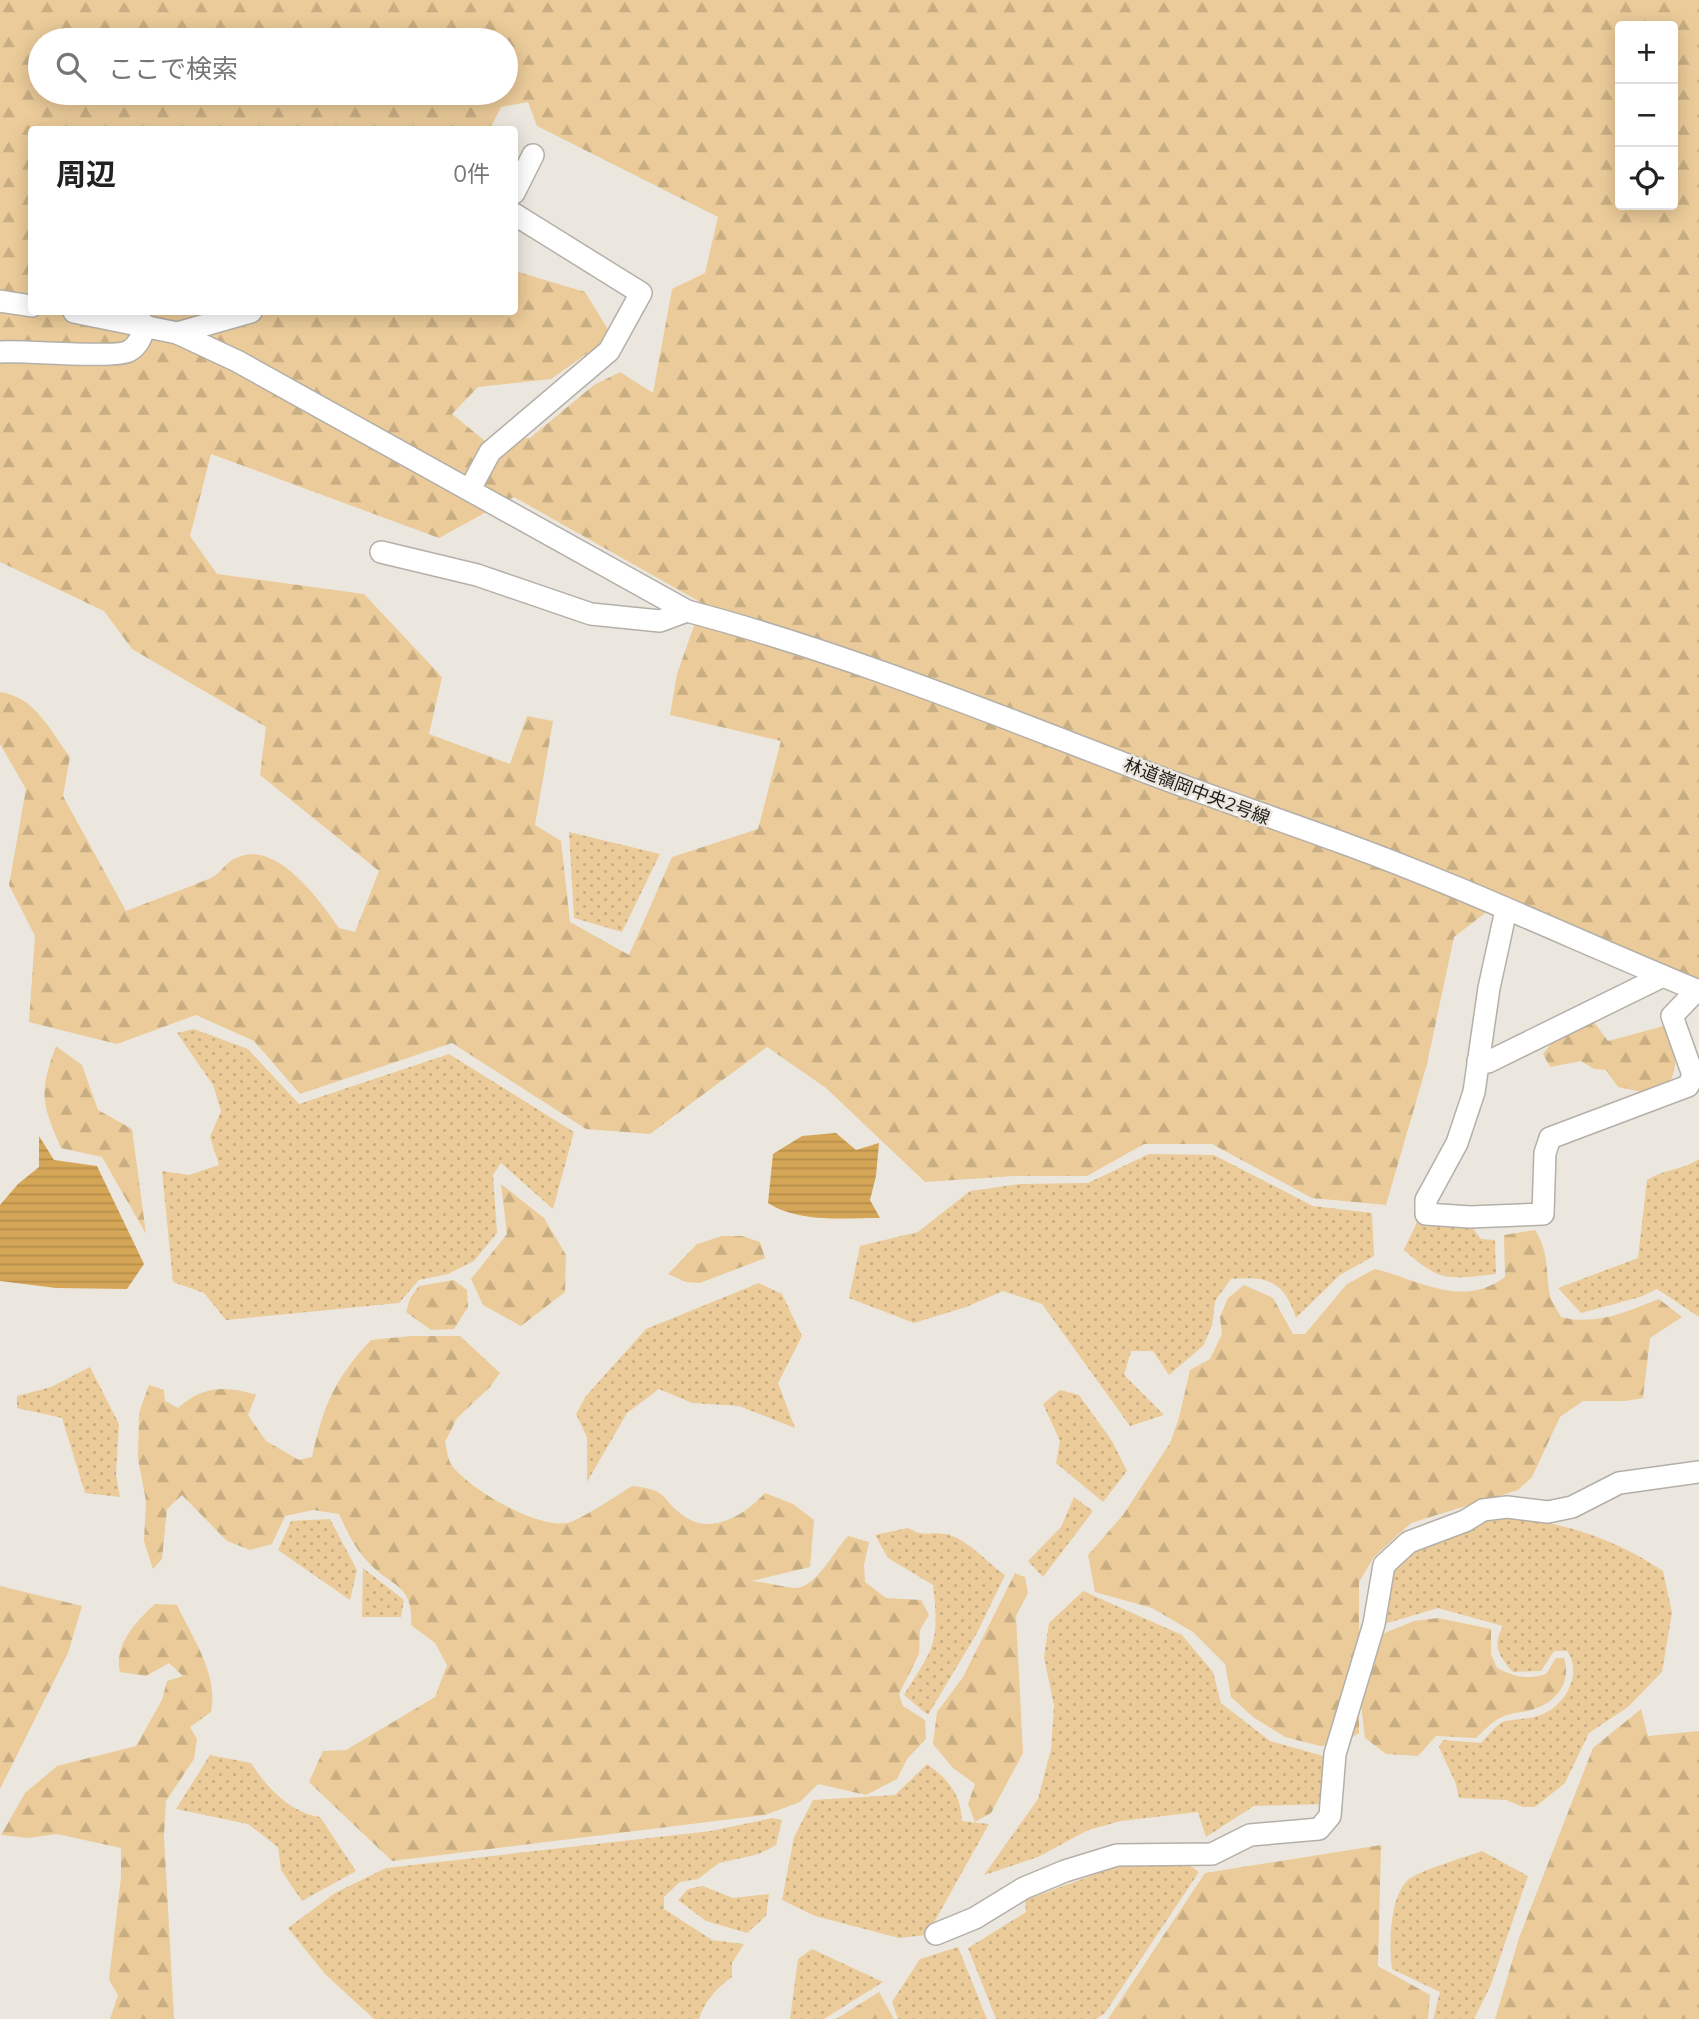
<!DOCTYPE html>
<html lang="ja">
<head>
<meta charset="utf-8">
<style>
  body { margin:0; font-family:Mulish,"Noto Sans JP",sans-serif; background:#f2f2f2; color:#222 }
  .controls { position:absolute; right:21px; top:21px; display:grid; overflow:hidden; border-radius:7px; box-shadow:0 4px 18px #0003 }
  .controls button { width:63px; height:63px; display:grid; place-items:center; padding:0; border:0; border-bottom:2px solid #e0e0e0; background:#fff; color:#222; font:35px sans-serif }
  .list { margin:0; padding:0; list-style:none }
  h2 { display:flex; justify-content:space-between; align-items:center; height:91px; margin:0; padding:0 28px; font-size:30px }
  h2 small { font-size:23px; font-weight:400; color:#767676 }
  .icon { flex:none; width:38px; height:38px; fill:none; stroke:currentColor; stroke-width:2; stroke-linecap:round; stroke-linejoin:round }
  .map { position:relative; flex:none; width:1699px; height:2019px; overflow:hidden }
  .search { position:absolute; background:#fff; box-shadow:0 4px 18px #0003; left:28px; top:28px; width:490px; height:77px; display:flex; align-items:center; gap:18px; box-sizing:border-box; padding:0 24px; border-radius:38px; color:#767676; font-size:26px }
  .panel { position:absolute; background:#fff; box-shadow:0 4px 18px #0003; left:28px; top:126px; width:490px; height:189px; border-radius:7px }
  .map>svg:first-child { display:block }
</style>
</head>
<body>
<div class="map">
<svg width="1699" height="2019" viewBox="0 0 1699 2019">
  <defs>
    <pattern id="grass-dots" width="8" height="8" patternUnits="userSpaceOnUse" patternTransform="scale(1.75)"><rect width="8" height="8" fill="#ebcb99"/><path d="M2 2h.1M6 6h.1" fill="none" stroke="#c9ae83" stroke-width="1.8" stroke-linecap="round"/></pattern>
    <pattern id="forest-firs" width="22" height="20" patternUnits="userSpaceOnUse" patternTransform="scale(1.75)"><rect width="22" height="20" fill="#ebcb99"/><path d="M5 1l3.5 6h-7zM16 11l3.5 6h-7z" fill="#c9ae83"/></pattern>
    <pattern id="water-rules" width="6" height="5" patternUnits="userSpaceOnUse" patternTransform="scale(1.75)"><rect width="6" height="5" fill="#d5a657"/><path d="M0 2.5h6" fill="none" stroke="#b68e4b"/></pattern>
  </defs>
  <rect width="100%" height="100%" fill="#ece7de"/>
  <!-- grass -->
  <g fill="url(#grass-dots)">
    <path d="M 569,832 L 660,854 L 622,932 L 574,918 Z"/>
    <path d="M 194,1029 L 248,1049 L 299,1104 L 449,1054 L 574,1132 L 553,1209 L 501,1163 L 493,1175 L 497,1233 L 474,1261 L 448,1274 L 419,1280 L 399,1303 L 226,1320 L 204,1293 L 173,1282 L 162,1171 L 189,1175 L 219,1165 L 210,1137 L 221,1111 L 213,1085 L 177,1033 Z"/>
    <path d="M 1149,1154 L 1214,1155 L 1313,1206 L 1372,1213 L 1374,1256 L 1340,1275 L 1296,1318 C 1284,1281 1268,1276 1231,1279 L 1215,1301 L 1212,1326 L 1203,1346 L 1169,1375 L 1153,1351 L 1131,1351 L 1124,1375 L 1164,1415 L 1130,1426 L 1042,1304 L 1003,1291 L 966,1307 L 914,1323 L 849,1298 L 860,1246 L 918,1232 L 970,1191 L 1019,1184 L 1088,1183 Z"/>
    <path d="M 1699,1159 L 1699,1317 L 1657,1289 L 1640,1297 L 1581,1313 L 1558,1288 L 1638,1258 L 1647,1180 C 1663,1169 1684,1170 1699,1159 Z"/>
    <path d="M 1417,1222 L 1468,1222 L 1481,1239 L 1495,1240 L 1496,1274 C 1448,1279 1441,1283 1404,1250 Z"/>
    <path d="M 759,1283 L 782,1294 L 802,1336 L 778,1383 L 795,1428 L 739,1406 L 692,1403 L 659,1389 L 627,1413 L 587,1482 L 587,1437 L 576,1414 L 586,1396 L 646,1329 Z"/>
    <path d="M 90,1367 L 119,1424 L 116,1474 L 120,1497 L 85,1493 L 62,1418 L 17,1408 L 17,1396 L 51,1387 Z"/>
    <path d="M 1060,1390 L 1079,1395 L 1112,1441 L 1127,1471 L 1103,1502 L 1056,1463 L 1060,1441 L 1043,1404 Z"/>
    <path d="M 1074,1497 L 1093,1511 L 1043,1577 L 1028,1561 L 1061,1527 Z"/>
    <path d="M 1493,1515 C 1555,1520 1611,1536 1663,1571 L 1672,1613 L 1662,1672 L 1628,1707 L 1589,1733 L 1565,1783 L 1535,1807 L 1523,1807 L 1506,1800 L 1459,1798 L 1456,1784 L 1439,1747 L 1443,1740 L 1481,1743 C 1487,1737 1497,1723 1505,1721 C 1517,1719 1531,1719 1543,1714 C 1566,1704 1583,1673 1567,1651 L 1554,1651 L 1541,1671 L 1513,1672 C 1498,1655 1492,1646 1503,1626 L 1438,1608 L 1384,1624 L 1388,1570 L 1424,1542 Z"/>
    <path d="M 330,1519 L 357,1570 L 350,1600 L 278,1550 L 291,1521 Z"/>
    <path d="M 908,1528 C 925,1538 927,1531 945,1534 C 966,1537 987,1563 1005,1575 L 977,1633 L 928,1715 L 904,1695 C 934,1647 940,1644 933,1585 L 888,1558 L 875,1535 Z"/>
    <path d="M 363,1568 L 404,1600 L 401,1617 L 362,1617 Z"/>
    <path d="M 1083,1591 L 1182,1635 L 1213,1672 L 1221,1703 L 1270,1741 L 1327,1757 L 1324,1804 L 1254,1806 L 1206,1837 L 1198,1812 L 1121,1821 L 1088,1830 L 1038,1857 L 984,1875 L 1038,1799 L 1051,1749 L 1054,1706 L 1044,1657 L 1049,1623 Z"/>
    <path d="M 210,1755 L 251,1763 C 266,1787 291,1813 320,1817 L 356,1871 L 302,1901 L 281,1870 L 278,1847 L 248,1824 L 176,1809 Z"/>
    <path d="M 927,1764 C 948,1779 961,1794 962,1821 L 989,1824 L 927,1935 L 899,1938 L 815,1916 L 782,1900 L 794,1837 L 813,1800 L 895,1795 Z"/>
    <path d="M 772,1818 L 782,1820 L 776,1845 L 759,1854 L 719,1863 L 698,1879 L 680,1882 L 664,1897 L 664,1909 L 712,1940 L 744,1944 L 732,1963 L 732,1977 C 717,1988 704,2001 699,2019 L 374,2019 L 325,1974 L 288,1928 L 335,1893 L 386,1868 L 711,1831 Z"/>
    <path d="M 1482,1851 L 1528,1876 L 1490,1987 L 1474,2019 L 1433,2019 L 1440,1992 L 1392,1969 C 1389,1946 1389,1896 1409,1879 C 1421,1870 1466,1857 1482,1851 Z"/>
    <path d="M 1189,1865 L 1199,1872 L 1105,2013 L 1096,2019 L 996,2019 L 968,1948 L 1026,1912 L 1025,1900 L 1118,1866 Z"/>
    <path d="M 703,1886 L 733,1898 L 769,1894 L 766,1916 L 747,1933 L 706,1921 L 678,1900 L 688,1889 Z"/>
    <path d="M 958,1947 L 987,2019 L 898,2019 L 892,2002 L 920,1959 Z"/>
    <path d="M 812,1949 L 883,1982 L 824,2019 L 790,2019 L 798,1959 Z"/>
  </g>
  <!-- forest -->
  <g fill="url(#forest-firs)" fill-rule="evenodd">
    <path d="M 0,0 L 1699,0 L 1699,987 L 1498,903 L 1454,937 L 1427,1064 L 1386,1205 L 1312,1198 L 1212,1144 L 1144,1144 L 1087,1176 L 1014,1176 L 925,1182 L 826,1088 L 767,1047 L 650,1134 L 586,1129 L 452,1043 L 300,1094 L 254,1041 L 196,1015 L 117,1044 L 29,1022 L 35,936 L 9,885 L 26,789 L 0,744 L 0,692 C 36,697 50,731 70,757 L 63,796 L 126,911 C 154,900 184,889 211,878 C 220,874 226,862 236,858 C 276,838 320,901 339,928 L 355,932 L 379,871 L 260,775 L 266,727 L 132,649 L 104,611 L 0,562 ZM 1620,26 L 1673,26 L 1673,205 L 1620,205 ZM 40,40 L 506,40 L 506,93 L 40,93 ZM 528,102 L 537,126 L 718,217 L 705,273 L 672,289 L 653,393 L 620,372 L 594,385 L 530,438 L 485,441 L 452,414 L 478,387 L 551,379 L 612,336 L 585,292 L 515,271 L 514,312 L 32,312 L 32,130 L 490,129 L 501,107 ZM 211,454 L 439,538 L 514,497 L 702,603 L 677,674 L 670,715 L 781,741 L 758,829 L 672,857 L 629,955 L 570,922 L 561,841 L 535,825 L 553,721 L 527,716 L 510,764 L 429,734 L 442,677 L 364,594 L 217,574 L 190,536 Z"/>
    <path d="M 1594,1022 L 1608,1041 L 1668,1025 C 1676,1049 1680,1063 1668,1086 L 1647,1093 L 1618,1087 L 1606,1070 L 1594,1069 L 1581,1061 L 1550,1067 L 1543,1054 L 1554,1040 Z"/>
    <path d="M 56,1046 L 82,1065 L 98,1110 L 132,1129 L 146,1234 L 102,1157 L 61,1148 C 41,1102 39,1092 56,1046 Z"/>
    <path d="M 501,1184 L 544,1218 L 566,1255 L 565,1292 L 521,1326 L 483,1305 L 471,1279 L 507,1234 Z"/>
    <path d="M 1535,1230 C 1548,1250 1546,1268 1549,1291 C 1550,1300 1557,1309 1561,1317 C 1596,1326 1626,1312 1659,1299 L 1682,1317 L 1650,1338 L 1643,1398 L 1625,1401 L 1583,1401 L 1560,1417 L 1532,1477 L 1518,1490 L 1411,1523 L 1374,1557 L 1359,1582 L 1359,1733 L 1341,1744 L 1320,1746 L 1285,1737 L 1253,1717 L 1231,1697 L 1225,1664 L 1193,1632 L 1152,1608 L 1095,1592 L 1088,1555 L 1123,1515 L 1170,1443 L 1179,1418 L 1190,1370 L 1210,1359 L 1222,1334 L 1220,1317 L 1228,1298 L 1244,1285 L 1273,1298 L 1293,1334 L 1305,1334 L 1347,1284 L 1375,1269 C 1420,1280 1462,1309 1505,1277 L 1504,1235 Z"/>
    <path d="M 722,1236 L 742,1236 L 760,1242 L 765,1258 L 700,1283 L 686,1282 L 668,1274 L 697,1244 Z"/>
    <path d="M 454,1280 L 467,1290 L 468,1307 L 454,1329 L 431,1330 L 406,1312 L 410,1298 L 419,1286 Z"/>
    <path d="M 412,1336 L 460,1336 L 500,1373 L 490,1387 L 457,1418 L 445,1442 C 447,1450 448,1462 453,1467 C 473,1491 536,1528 567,1523 C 577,1522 621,1493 632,1486 C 672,1490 659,1500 687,1518 C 714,1535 747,1513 765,1493 L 793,1504 L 814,1520 L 810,1567 L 751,1581 C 766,1582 780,1587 795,1588 C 816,1588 834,1551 848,1536 L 869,1542 L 864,1565 L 865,1582 L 886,1598 L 921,1600 L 929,1615 L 920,1630 L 919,1654 L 899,1694 L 903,1706 L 925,1720 L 926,1739 L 907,1759 L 897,1779 L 866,1795 L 818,1784 L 800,1802 L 765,1815 L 392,1861 L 309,1782 L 323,1751 L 346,1750 L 435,1697 L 447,1665 L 435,1643 L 411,1625 C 414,1583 390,1587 367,1561 C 354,1547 347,1531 339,1514 L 313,1510 L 285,1516 L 272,1544 L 250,1550 L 227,1541 L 182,1495 L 167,1509 L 162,1559 L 153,1569 L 144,1541 L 146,1501 L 138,1459 L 139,1413 L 149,1385 L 164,1390 L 165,1401 L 178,1408 C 201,1386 227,1385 256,1395 L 248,1415 L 266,1441 L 299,1460 L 312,1457 C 323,1406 335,1378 371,1340 Z"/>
    <path d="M 1015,1573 L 1025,1577 L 1028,1593 L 1016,1616 L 1023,1753 L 991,1813 L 975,1822 L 968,1804 L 975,1784 L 953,1768 L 933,1744 L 937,1712 L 963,1677 Z"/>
    <path d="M 0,1586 L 82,1606 L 68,1653 L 0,1789 Z"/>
    <path d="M 155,1604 L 177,1605 C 192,1637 219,1675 211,1712 L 190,1727 L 197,1739 L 194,1759 L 166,1801 L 164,1836 L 174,2019 L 110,2019 L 118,1995 L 109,1980 L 121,1877 L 121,1848 L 57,1834 L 28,1838 L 1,1835 L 25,1793 L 57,1766 L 136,1746 L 162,1700 L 167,1681 L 183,1676 L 169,1663 L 146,1676 L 120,1672 C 113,1646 137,1620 155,1604 Z"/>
    <path d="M 1438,1618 L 1491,1629 L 1491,1654 L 1497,1668 C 1516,1677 1526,1680 1546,1674 L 1556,1658 L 1564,1658 C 1572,1681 1557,1702 1534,1709 C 1524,1713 1512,1712 1502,1717 C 1492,1721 1484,1731 1476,1738 L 1436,1736 L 1418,1756 L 1386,1754 L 1365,1738 L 1361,1704 L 1382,1634 L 1414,1621 Z"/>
    <path d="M 1641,1709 L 1648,1736 L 1699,1731 L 1699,2019 L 1495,2019 L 1519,1938 L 1593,1748 Z"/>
    <path d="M 1381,1845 L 1378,1966 L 1430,1995 L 1428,2019 L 1108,2019 L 1205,1873 Z"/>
    <path d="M 879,1992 L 894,2019 L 836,2019 Z"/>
  </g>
  <!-- water -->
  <g fill="url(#water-rules)">
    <path d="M 836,1133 L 856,1150 L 879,1143 L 876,1176 L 870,1200 L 880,1218 C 844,1218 799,1223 768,1203 L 773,1154 L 802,1136 Z"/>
    <path d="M 39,1136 L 54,1160 L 97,1166 L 144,1264 L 127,1289 L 56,1288 L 0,1281 L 0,1205 L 18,1184 L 39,1167 Z"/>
  </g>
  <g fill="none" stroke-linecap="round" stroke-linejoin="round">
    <!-- minor casing -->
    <g stroke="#b4afa7" stroke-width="24">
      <g id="minor">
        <path d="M 514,193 L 533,155"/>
        <path d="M 0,301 L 32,306"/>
        <path d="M 74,312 L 177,333 L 237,361 L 687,611 C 839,651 987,711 1133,767 C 1202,794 1273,817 1343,843 C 1464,887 1580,942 1699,991"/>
        <path d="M 177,333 L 251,312"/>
        <path d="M 0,352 C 25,350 115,359 129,351 C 139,345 143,335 144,324"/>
        <path d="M 470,489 L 490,452 L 609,351 L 641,293 L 514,214"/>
        <path d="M 381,552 L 477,575 L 591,614 L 660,621 L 687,611"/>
        <path d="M 1506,910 L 1489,988 L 1474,1092 L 1457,1143 L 1426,1200 L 1426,1214 L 1470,1217 L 1543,1214 L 1545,1153 L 1550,1138 L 1688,1086 L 1693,1075 L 1672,1016 L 1697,990"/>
        <path d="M 1478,1061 L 1488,1062 L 1663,976"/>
        <path d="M 936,1934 L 975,1918 L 1024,1888 L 1065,1871 L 1117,1855 L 1212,1854 L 1250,1835 L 1319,1829 L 1330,1816 L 1335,1754 L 1374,1624 L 1384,1565 L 1409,1542 L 1465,1521 L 1483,1510 L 1507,1507 L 1548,1512 L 1572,1507 L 1619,1483 L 1699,1472"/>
      </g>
    </g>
    <!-- minor -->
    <use href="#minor" stroke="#fff" stroke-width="21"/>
  </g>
  <g text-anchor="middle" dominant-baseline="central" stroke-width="5" stroke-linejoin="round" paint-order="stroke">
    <!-- street labels -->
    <g font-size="18" fill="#1f1d1a" stroke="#ece7de">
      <text transform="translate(1197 791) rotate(21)">林道嶺岡中央2号線</text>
    </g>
  </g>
</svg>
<div class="controls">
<button>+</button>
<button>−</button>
<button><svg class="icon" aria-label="locate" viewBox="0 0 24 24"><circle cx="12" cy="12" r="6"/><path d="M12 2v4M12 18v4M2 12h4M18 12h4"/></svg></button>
</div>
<div class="search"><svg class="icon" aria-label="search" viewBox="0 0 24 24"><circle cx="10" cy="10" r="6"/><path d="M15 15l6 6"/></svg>ここで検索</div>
<section class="panel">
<h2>周辺<small>0件</small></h2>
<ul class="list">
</ul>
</section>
</div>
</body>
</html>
